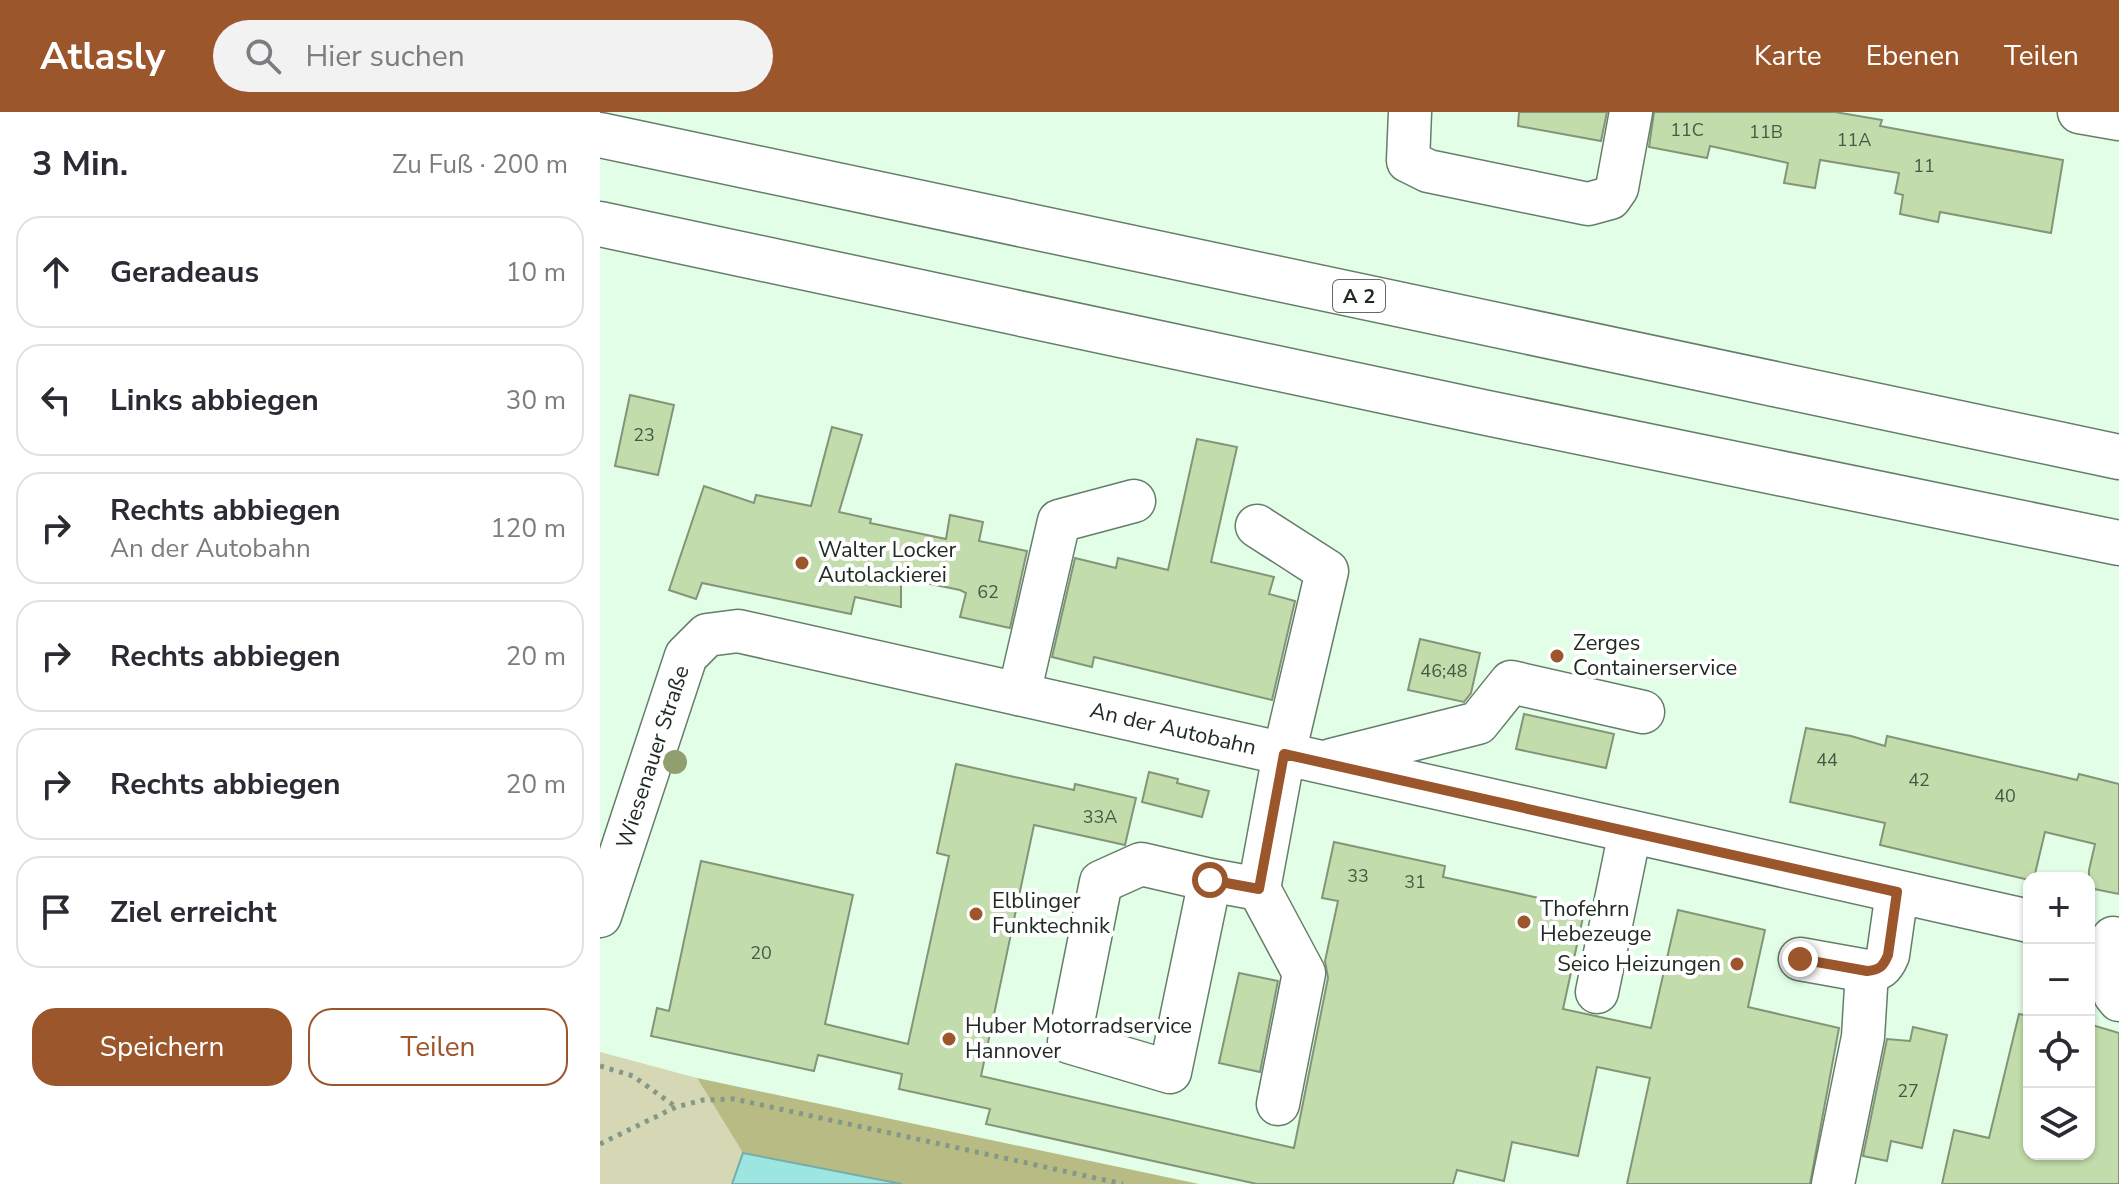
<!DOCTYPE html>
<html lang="de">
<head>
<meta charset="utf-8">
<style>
  body { margin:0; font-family:"Nunito Sans",sans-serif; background:#f2f2f3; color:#2b2b33 }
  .controls { position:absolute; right:24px; bottom:24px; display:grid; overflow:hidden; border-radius:16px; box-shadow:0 2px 6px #0004 }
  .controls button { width:72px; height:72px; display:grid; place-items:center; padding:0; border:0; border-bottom:2px solid #e1e1e2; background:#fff; color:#2b2b33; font:40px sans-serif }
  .stop { position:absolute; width:24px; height:24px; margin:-18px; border:6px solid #9c562c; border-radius:50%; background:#fff }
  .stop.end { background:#9c562c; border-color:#fff; box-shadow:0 2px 8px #0008 }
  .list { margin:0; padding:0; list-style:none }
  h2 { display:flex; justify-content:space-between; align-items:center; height:104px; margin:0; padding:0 32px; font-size:34px }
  h2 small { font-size:26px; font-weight:400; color:#7c7c81 }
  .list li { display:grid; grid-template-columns:52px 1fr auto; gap:24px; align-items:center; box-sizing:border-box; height:112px; margin:0 16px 16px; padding:0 16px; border:2px solid #e1e1e2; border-radius:24px }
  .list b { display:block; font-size:30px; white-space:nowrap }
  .list p { margin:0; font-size:26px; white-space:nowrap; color:#7c7c81 }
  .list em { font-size:26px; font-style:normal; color:#7c7c81 }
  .actions { display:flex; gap:16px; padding:24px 32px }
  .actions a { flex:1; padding:18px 0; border:2px solid #9c562c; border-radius:24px; text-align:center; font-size:28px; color:#9c562c }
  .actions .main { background:#9c562c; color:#fff }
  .icon { flex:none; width:44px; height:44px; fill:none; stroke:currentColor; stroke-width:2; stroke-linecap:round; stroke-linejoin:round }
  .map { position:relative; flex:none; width:1519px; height:1072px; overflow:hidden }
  header { display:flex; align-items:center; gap:48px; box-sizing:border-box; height:112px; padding:0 40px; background:#9c562c; color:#fff }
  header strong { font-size:38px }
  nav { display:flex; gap:44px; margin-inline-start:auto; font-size:28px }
  .search { width:560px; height:72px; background:#f2f2f3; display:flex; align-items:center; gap:20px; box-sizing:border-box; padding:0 28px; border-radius:44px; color:#7c7c81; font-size:30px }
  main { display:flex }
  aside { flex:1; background:#fff }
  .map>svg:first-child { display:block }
</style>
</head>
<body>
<header>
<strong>Atlasly</strong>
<div class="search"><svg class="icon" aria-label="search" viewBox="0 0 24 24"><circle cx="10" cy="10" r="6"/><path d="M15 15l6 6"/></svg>Hier suchen</div>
<nav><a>Karte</a><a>Ebenen</a><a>Teilen</a></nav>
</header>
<main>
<aside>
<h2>3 Min.<small>Zu Fuß · 200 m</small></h2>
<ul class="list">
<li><svg class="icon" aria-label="ahead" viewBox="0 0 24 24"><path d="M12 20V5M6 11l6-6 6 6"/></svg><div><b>Geradeaus</b></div><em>10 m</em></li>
<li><svg class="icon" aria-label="left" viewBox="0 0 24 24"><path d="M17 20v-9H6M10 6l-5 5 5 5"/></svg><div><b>Links abbiegen</b></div><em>30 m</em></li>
<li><svg class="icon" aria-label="right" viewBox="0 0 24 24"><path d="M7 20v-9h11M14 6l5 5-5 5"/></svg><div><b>Rechts abbiegen</b><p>An der Autobahn</p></div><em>120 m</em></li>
<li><svg class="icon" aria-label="right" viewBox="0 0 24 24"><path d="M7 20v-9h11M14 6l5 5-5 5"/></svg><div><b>Rechts abbiegen</b></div><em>20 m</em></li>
<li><svg class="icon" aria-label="right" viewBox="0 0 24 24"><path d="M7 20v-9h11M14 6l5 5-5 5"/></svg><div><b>Rechts abbiegen</b></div><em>20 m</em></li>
<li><svg class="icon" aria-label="arrive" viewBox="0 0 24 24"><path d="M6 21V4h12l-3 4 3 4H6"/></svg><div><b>Ziel erreicht</b></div></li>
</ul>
<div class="actions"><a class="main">Speichern</a><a>Teilen</a></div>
</aside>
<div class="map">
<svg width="1519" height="1072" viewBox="0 0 1519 1072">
  <rect width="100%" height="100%" fill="#e2fee7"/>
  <!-- green -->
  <path fill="#d6d8b5" d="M 0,940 L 97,966 L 143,1041 L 132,1072 L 0,1072 Z"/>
  <!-- forest -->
  <path fill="#b9bb85" d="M 97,966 L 599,1072 L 302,1072 L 143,1041 Z"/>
  <!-- water -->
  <path fill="#9ce5e1" stroke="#77ada8" stroke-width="2" d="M 143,1041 L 302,1072 L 132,1072 Z"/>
  <!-- building -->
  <g fill="#c2ddab" stroke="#859478" stroke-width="2">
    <path d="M 919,0 L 1007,0 L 1001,29 L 918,14 Z"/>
    <path d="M 1054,0 L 1235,0 L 1282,8 L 1280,14 L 1463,48 L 1451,121 L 1340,100 L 1338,110 L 1300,102 L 1303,83 L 1295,81 L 1299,61 L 1220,48 L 1215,76 L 1184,71 L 1188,51 L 1110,34 L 1107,46 L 1049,35 Z"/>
    <path d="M 30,283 L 74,293 L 58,363 L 15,354 Z"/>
    <path d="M 232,315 L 262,323 L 239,400 L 271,407 L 270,411 L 346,427 L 350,403 L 383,410 L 379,429 L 427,439 L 410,516 L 360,505 L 366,481 L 360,478 L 301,466 L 301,495 L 255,485 L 251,502 L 102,471 L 96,487 L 69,478 L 104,374 L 154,391 L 156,383 L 211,394 Z"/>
    <path d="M 597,327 L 637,335 L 611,450 L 674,465 L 669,482 L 695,489 L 672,588 L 494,545 L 492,555 L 452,545 L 475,446 L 516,456 L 518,446 L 568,458 Z"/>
    <path d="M 820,527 L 880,541 L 871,581 L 864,590 L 808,578 Z"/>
    <path d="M 924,602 L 1014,622 L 1006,656 L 916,637 Z"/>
    <path d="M 1206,616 L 1251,624 L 1285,634 L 1287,624 L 1477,668 L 1479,662 L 1519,672 L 1519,782 L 1489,776 L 1489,758 L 1495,732 L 1445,720 L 1434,766 L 1429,768 L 1280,733 L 1285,711 L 1190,690 Z"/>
    <path d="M 356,652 L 474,678 L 475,672 L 536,686 L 525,733 L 434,713 L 381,964 L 694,1036 L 728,866 L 725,849 L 738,789 L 722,786 L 734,730 L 845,754 L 843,765 L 985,796 L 963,897 L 1051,916 L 1078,798 L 1165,818 L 1148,895 L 1239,916 L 1210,1072 L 1027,1072 L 1050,966 L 997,955 L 978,1044 L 912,1030 L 904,1069 L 857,1058 L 853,1072 L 657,1072 L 386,1012 L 390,997 L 299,977 L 302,962 L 218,943 L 214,959 L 51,924 L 57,896 L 69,899 L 101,749 L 253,783 L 225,912 L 308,932 L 349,744 L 337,741 Z"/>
    <path d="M 549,660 L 578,667 L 577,671 L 609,679 L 602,705 L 542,690 Z"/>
    <path d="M 639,861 L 678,869 L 660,960 L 619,951 Z"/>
    <path d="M 1419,902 L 1429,904 L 1429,1042 L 1489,1042 L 1489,912 L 1519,921 L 1519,1072 L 1342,1072 L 1354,1018 L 1389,1026 Z"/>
    <path d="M 1313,915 L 1347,923 L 1322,1036 L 1291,1029 L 1287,1049 L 1263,1044 L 1287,927 L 1310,929 Z"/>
  </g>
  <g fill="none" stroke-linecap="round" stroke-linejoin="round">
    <!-- minor casing -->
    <g stroke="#657e6a" stroke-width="45">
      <g id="minor">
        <path d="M 810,0 L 808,49 L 828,59 L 988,92 L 1010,86 L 1017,76 L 1031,0"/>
        <path d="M 1479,0 L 1519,7"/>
        <path d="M 419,582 L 459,409 L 534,389"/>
        <path d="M 731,648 L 878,611 L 911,570 L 1043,600"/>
        <path d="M 610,768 L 541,752 L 501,770 L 469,930 L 570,960 L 610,768 L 659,777 L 684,642 L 727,459 L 657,414"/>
        <path d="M 659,777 L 704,861 L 678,992"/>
        <path d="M 0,804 L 86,544 L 107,523 L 138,519 L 1429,809"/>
        <path d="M 1513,826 L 1515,883 L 1519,888"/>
        <path d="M 1200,847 L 1267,859 C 1279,858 1283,855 1288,843 L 1297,780"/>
        <path d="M 997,880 L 1030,720"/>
        <path d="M 1233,1072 L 1263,925 L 1267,859"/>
      </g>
    </g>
    <!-- highway casing -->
    <g stroke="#657e6a" stroke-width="47">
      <g id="highway">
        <path d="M 0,23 L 1519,345"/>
        <path d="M 0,112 L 887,301 L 1519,431"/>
      </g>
    </g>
    <!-- path -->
    <g stroke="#849888" stroke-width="5" stroke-dasharray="4 6" stroke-linecap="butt">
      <path d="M 0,954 L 33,964 L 76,995"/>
      <path d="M 0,1032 L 76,995 L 103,988 L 134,987 L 523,1072"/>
    </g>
    <!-- minor -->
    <use href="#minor" stroke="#fff" stroke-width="42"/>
    <!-- highway -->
    <use href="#highway" stroke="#fff" stroke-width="44"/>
  </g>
  <!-- trees -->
  <circle fill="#919e70" cx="75" cy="650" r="12"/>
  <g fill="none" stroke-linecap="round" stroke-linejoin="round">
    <!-- route -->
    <path stroke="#9c562c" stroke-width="10" d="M 610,768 L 659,777 L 684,642 L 1297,780 L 1288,843 C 1283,855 1279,858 1267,859 L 1200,847"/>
  </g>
  <!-- markers -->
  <g fill="#9c562c" stroke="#fff" stroke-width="3">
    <circle cx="202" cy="451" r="8"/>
    <circle cx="957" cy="544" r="8"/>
    <circle cx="376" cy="802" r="8"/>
    <circle cx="924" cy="810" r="8"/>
    <circle cx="1137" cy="852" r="8"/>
    <circle cx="349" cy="927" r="8"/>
  </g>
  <g text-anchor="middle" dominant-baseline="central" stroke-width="8" stroke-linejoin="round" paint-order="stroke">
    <!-- number labels -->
    <g font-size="18" fill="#485844">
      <text x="1087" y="18">11C</text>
      <text x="1166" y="20">11B</text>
      <text x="1254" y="28">11A</text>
      <text x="1324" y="54">11</text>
      <text x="44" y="323">23</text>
      <text x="388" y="480">62</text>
      <text x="844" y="559">46;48</text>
      <text x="1227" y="648">44</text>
      <text x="1319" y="668">42</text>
      <text x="1405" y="684">40</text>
      <text x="500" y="705">33A</text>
      <text x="758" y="764">33</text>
      <text x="815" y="770">31</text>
      <text x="161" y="841">20</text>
      <text x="1308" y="979">27</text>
    </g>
    <!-- shield labels -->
    <rect fill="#fff" stroke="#636b64" stroke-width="2" x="733" y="168" width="52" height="32" rx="6"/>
    <g font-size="20" font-weight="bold" fill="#202b22">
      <text x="759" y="184">A 2</text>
    </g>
    <!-- poi labels -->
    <g font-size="22" fill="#202b22" stroke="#fff" text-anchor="start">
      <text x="218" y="438">Walter Locker<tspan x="218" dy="25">Autolackierei</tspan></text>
      <text x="973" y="531">Zerges<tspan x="973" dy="25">Containerservice</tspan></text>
      <text x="392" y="789">Elblinger<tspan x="392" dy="25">Funktechnik</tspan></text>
      <text x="940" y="797">Thofehrn<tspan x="940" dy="25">Hebezeuge</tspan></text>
      <text x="1121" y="852" text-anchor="end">Seico Heizungen</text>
      <text x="365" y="914">Huber Motorradservice<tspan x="365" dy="25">Hannover</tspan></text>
    </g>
    <!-- street labels -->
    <g font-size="22" fill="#202b22" stroke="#fff">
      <text transform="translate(573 617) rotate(13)">An der Autobahn</text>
      <text transform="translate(53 645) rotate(-72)">Wiesenauer Straße</text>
    </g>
  </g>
</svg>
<div class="controls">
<button>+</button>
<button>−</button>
<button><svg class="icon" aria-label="locate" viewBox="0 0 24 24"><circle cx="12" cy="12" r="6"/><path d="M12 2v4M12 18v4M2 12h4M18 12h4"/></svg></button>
<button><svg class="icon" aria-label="layers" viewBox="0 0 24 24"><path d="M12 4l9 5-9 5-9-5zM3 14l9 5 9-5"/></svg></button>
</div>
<div class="stop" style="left:610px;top:768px"></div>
<div class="stop end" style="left:1200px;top:847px"></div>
</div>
</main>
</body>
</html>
